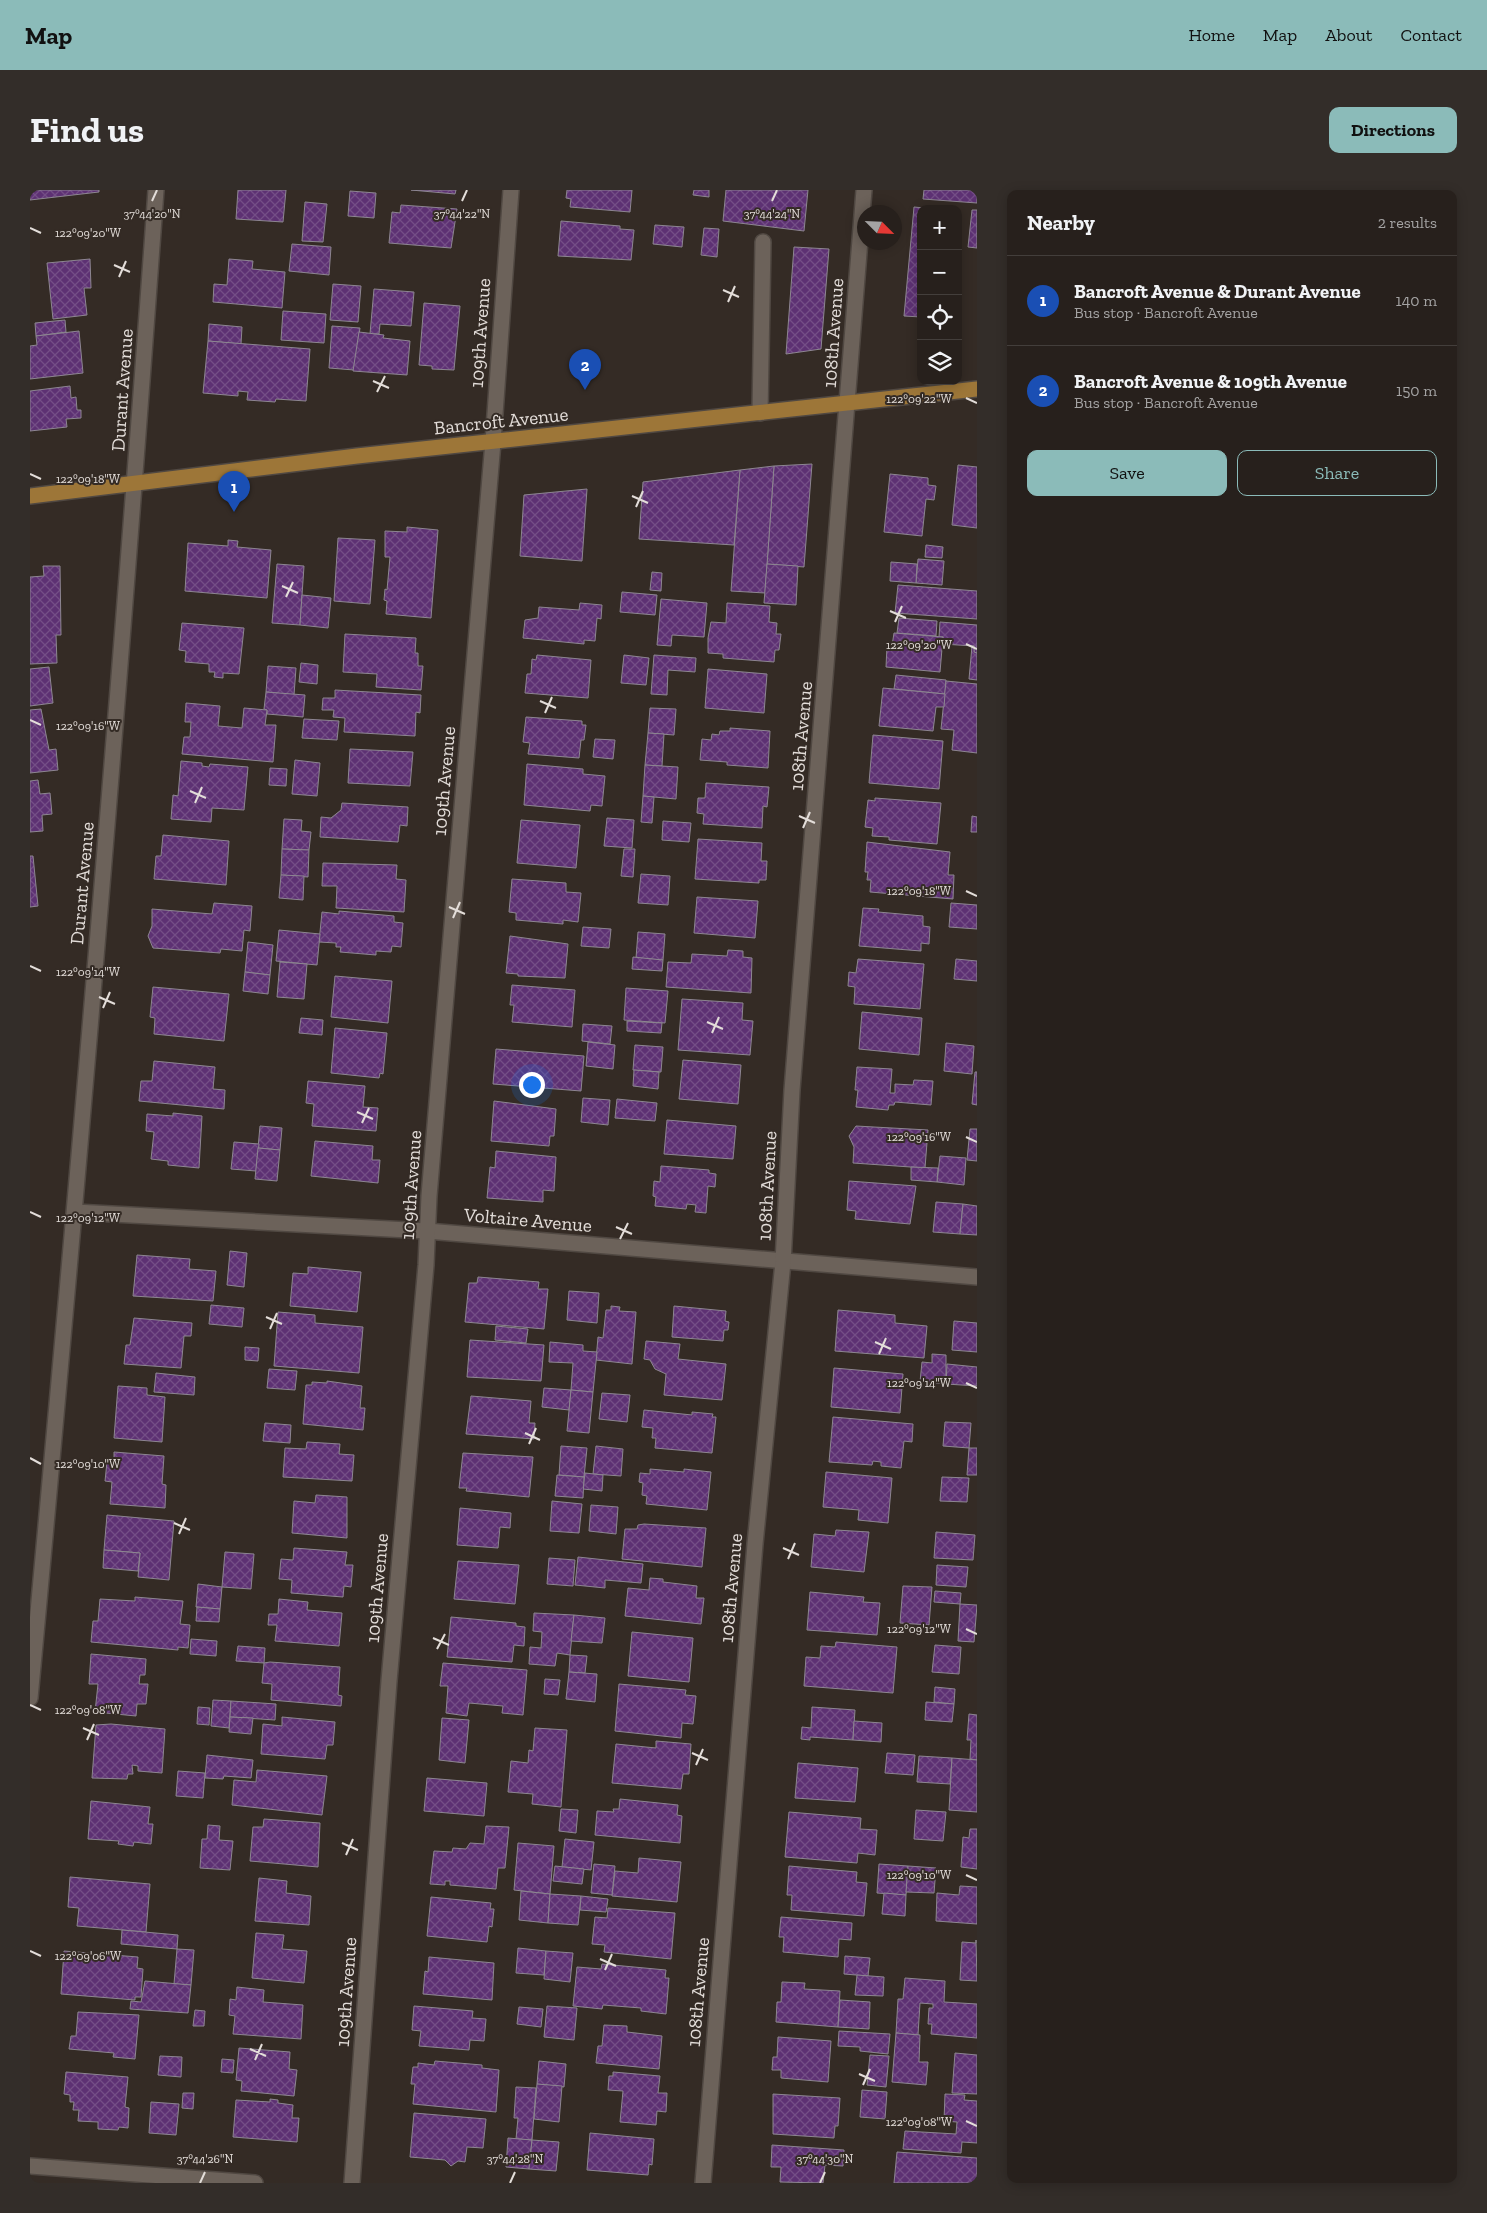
<!DOCTYPE html>
<html lang="en">
<head>
<meta charset="utf-8">
<style>
  body { margin:0; font-family:"Zilla Slab",serif; background:#332d29; color:#f1f3f6 }
  .controls { position:absolute; right:15px; top:15px; display:grid; overflow:hidden; border-radius:10px; box-shadow:0 2px 12px #0003 }
  .controls button { width:45px; height:45px; display:grid; place-items:center; padding:0; border:0; border-bottom:1px solid #433e3b; background:#27201c; color:#f1f3f6; font:25px sans-serif }
  .compass { position:absolute; left:827px; top:15px; width:45px; height:45px; border-radius:50%; background:#27201c; box-shadow:0 2px 12px #0003; rotate:114deg }
  .you { position:absolute; left:501px; top:894px; width:18px; height:18px; margin:-12px; border:4px solid #fff; border-radius:50%; background:#1a73e8; box-shadow:0 0 0 8px #1a73e833 }
  .badge { display:grid; place-items:center; width:32px; height:32px; border-radius:50%; background:#8bbbb9; color:#fff; font-size:16px; font-weight:700 }
  .pin { position:absolute; translate:-50% -41px; filter:drop-shadow(0 1px 2px #0008) }
  .pin::after { content:''; position:absolute; top:26px; width:18px; height:15px; background:inherit; clip-path:polygon(0 0,100% 0,50% 100%) }
  .list { margin:0; padding:0; list-style:none }
  h2 { display:flex; justify-content:space-between; align-items:center; height:65px; margin:0; padding:0 20px; font-size:21px }
  h2 small { font-size:16px; font-weight:400; color:#a4a3a3 }
  .list li { display:grid; grid-template-columns:32px 1fr auto; gap:15px; align-items:center; box-sizing:border-box; height:90px; padding:0 20px; border-top:1px solid #433e3b }
  .list b { display:block; font-size:19px; white-space:nowrap }
  .list p { margin:0; font-size:16px; white-space:nowrap; color:#a4a3a3 }
  .list em { font-size:16px; font-style:normal; color:#a4a3a3 }
  .actions { display:flex; gap:10px; padding:15px 20px }
  .actions a { flex:1; padding:11px 0; border:1px solid #8bbbb9; border-radius:10px; text-align:center; font-size:18px; color:#8bbbb9 }
  .actions .main { background:#8bbbb9; color:#111 }
  .icon { flex:none; width:28px; height:28px; fill:none; stroke:currentColor; stroke-width:2; stroke-linecap:round; stroke-linejoin:round }
  .map { position:relative; flex:none; width:947px; height:1993px; overflow:hidden; border-radius:10px }
  header { display:flex; align-items:center; gap:30px; box-sizing:border-box; height:70px; padding:0 25px; background:#8bbbb9; color:#111 }
  header strong { font-size:24px }
  nav { display:flex; gap:28px; margin-inline-start:auto; font-size:18px }
  .intro { display:flex; align-items:center; justify-content:space-between; box-sizing:border-box; height:120px; padding:0 30px }
  h1 { margin:0; font-size:35px }
  .button { padding:12px 22px; border-radius:10px; background:#8bbbb9; color:#111; font-size:18px; font-weight:700 }
  main { display:flex; gap:30px; padding:0 30px }
  aside { flex:1; background:#27201c; border-radius:10px; box-shadow:0 2px 12px #0003 }
  .map>svg:first-child { display:block }
</style>
</head>
<body>
<header>
<strong>Map</strong>
<nav><a>Home</a><a>Map</a><a>About</a><a>Contact</a></nav>
</header>
<div class="intro"><h1>Find us</h1><a class="button">Directions</a></div>
<main>
<div class="map">
<svg width="947" height="1993" viewBox="0 0 947 1993">
  <defs>
    <pattern id="building-cross-hatch" width="8" height="8" patternUnits="userSpaceOnUse" patternTransform="scale(1.25)"><rect width="8" height="8" fill="#5d3173"/><path d="M0 0l8 8M0 8l8-8" fill="none" stroke="#744e86"/></pattern>
  </defs>
  <rect width="100%" height="100%" fill="#342b25"/>
  <!-- building -->
  <g fill="url(#building-cross-hatch)" stroke="#8d8691">
    <path d="M 0,0 L 69,0 L 69,2 L 0,10 Z"/>
    <path d="M 208,0 L 256,0 L 253,32 L 206,29 Z"/>
    <path d="M 381,0 L 426,0 L 425,4 Z"/>
    <path d="M 537,0 L 602,0 L 600,22 L 540,17 L 541,9 L 536,8 Z"/>
    <path d="M 664,0 L 679,0 L 679,7 L 663,5 Z"/>
    <path d="M 696,0 L 778,0 L 774,41 L 693,31 Z"/>
    <path d="M 894,0 L 947,0 L 947,13 L 893,9 Z"/>
    <path d="M 320,1 L 346,3 L 344,28 L 318,26 Z"/>
    <path d="M 275,12 L 297,14 L 293,52 L 272,51 Z"/>
    <path d="M 371,15 L 427,19 L 421,58 L 359,53 L 362,22 L 370,23 Z"/>
    <path d="M 884,17 L 905,19 L 891,19 L 891,127 L 874,126 Z"/>
    <path d="M 942,20 L 947,20 L 947,58 L 938,57 Z"/>
    <path d="M 531,31 L 590,36 L 590,39 L 604,40 L 601,70 L 528,66 Z"/>
    <path d="M 625,35 L 654,37 L 652,57 L 623,54 Z"/>
    <path d="M 674,38 L 689,39 L 687,67 L 671,65 Z"/>
    <path d="M 262,54 L 301,57 L 299,85 L 259,81 Z"/>
    <path d="M 764,57 L 799,59 L 791,159 L 756,164 Z"/>
    <path d="M 60,69 L 61,98 L 54,98 L 57,125 L 23,129 L 17,73 Z"/>
    <path d="M 199,69 L 223,71 L 222,79 L 255,82 L 252,118 L 183,112 L 184,94 L 197,95 Z"/>
    <path d="M 303,94 L 331,96 L 328,132 L 300,130 Z"/>
    <path d="M 344,99 L 384,102 L 381,136 L 350,134 L 349,144 L 340,144 Z"/>
    <path d="M 394,113 L 430,116 L 424,180 L 402,179 L 402,176 L 389,175 Z"/>
    <path d="M 253,121 L 296,124 L 294,153 L 251,150 Z"/>
    <path d="M 35,130 L 36,142 L 6,146 L 5,133 Z"/>
    <path d="M 179,134 L 212,137 L 211,154 L 178,151 Z"/>
    <path d="M 302,136 L 330,138 L 324,180 L 299,178 Z"/>
    <path d="M 49,141 L 53,183 L 0,189 L 0,156 L 7,155 L 6,146 Z"/>
    <path d="M 329,142 L 354,145 L 353,148 L 380,151 L 377,185 L 323,181 Z"/>
    <path d="M 178,151 L 280,159 L 276,211 L 246,209 L 245,212 L 217,210 L 218,202 L 208,201 L 208,206 L 173,203 Z"/>
    <path d="M 40,196 L 41,208 L 46,207 L 47,220 L 51,220 L 51,228 L 36,229 L 37,237 L 0,241 L 0,201 Z"/>
    <path d="M 782,274 L 774,377 L 737,374 L 744,276 Z"/>
    <path d="M 928,275 L 947,277 L 947,338 L 922,335 Z"/>
    <path d="M 744,276 L 735,403 L 701,401 L 710,280 Z"/>
    <path d="M 710,280 L 704,355 L 609,349 L 613,292 Z"/>
    <path d="M 860,284 L 898,288 L 898,295 L 906,296 L 904,310 L 896,309 L 892,346 L 854,342 Z"/>
    <path d="M 557,299 L 552,371 L 490,366 L 494,305 Z"/>
    <path d="M 377,337 L 408,340 L 401,428 L 356,424 L 357,411 L 354,410 L 355,399 L 357,400 L 360,367 L 355,367 L 355,341 L 377,342 Z"/>
    <path d="M 308,348 L 345,350 L 340,414 L 304,411 Z"/>
    <path d="M 198,350 L 208,351 L 207,357 L 241,360 L 237,408 L 155,401 L 158,353 L 198,356 Z"/>
    <path d="M 896,355 L 913,357 L 912,368 L 895,367 Z"/>
    <path d="M 888,369 L 914,371 L 912,395 L 886,393 Z"/>
    <path d="M 861,372 L 887,374 L 886,393 L 860,391 Z"/>
    <path d="M 247,374 L 274,376 L 270,435 L 242,433 Z"/>
    <path d="M 737,374 L 768,376 L 766,415 L 734,413 Z"/>
    <path d="M 13,376 L 30,376 L 31,445 L 26,445 L 27,473 L 0,474 L 0,387 L 14,386 Z"/>
    <path d="M 622,382 L 632,383 L 631,401 L 620,400 Z"/>
    <path d="M 868,395 L 947,401 L 947,429 L 865,423 Z"/>
    <path d="M 592,402 L 627,405 L 625,425 L 590,422 Z"/>
    <path d="M 272,405 L 301,408 L 298,438 L 270,435 Z"/>
    <path d="M 631,409 L 677,413 L 674,447 L 642,445 L 641,456 L 627,455 Z"/>
    <path d="M 550,413 L 572,415 L 571,429 L 567,428 L 565,451 L 554,450 L 554,454 L 493,448 L 495,430 L 508,428 L 509,417 L 549,420 Z"/>
    <path d="M 697,413 L 740,416 L 739,432 L 747,433 L 746,444 L 751,444 L 749,460 L 745,460 L 744,472 L 693,468 L 693,464 L 678,463 L 678,448 L 681,432 L 696,433 Z"/>
    <path d="M 869,428 L 907,431 L 906,446 L 867,443 Z"/>
    <path d="M 910,432 L 947,435 L 947,463 L 944,462 L 944,456 L 912,454 L 913,447 L 909,447 Z"/>
    <path d="M 152,433 L 214,438 L 209,484 L 193,483 L 193,488 L 184,487 L 185,482 L 179,482 L 179,474 L 155,472 L 156,461 L 149,460 Z"/>
    <path d="M 864,443 L 913,447 L 910,482 L 856,477 L 857,456 L 862,456 Z"/>
    <path d="M 315,444 L 386,448 L 385,463 L 388,463 L 388,476 L 393,476 L 391,500 L 346,497 L 347,484 L 313,482 Z"/>
    <path d="M 942,456 L 944,456 L 944,462 L 947,463 L 947,490 L 939,489 Z"/>
    <path d="M 507,465 L 561,470 L 558,508 L 495,503 L 497,484 L 501,484 L 502,469 L 506,470 Z"/>
    <path d="M 594,465 L 619,468 L 616,495 L 591,493 Z"/>
    <path d="M 624,465 L 666,468 L 665,482 L 638,480 L 637,505 L 621,504 Z"/>
    <path d="M 271,473 L 288,475 L 287,494 L 269,492 Z"/>
    <path d="M 238,476 L 266,478 L 264,505 L 236,502 Z"/>
    <path d="M 19,477 L 23,513 L 0,516 L 0,479 Z"/>
    <path d="M 678,479 L 737,484 L 734,523 L 675,518 Z"/>
    <path d="M 866,485 L 916,490 L 915,504 L 864,499 Z"/>
    <path d="M 916,491 L 947,494 L 947,563 L 922,560 L 924,540 L 911,539 Z"/>
    <path d="M 853,498 L 915,504 L 914,517 L 906,517 L 903,541 L 849,536 Z"/>
    <path d="M 305,500 L 391,505 L 390,523 L 386,522 L 385,546 L 314,542 L 315,528 L 303,527 L 304,520 L 292,520 L 293,508 L 305,508 Z"/>
    <path d="M 236,502 L 275,505 L 273,527 L 237,524 L 237,520 L 234,519 Z"/>
    <path d="M 156,513 L 190,516 L 188,536 L 212,538 L 214,518 L 237,520 L 235,535 L 246,535 L 243,572 L 152,564 L 154,547 L 160,547 L 161,532 L 155,532 Z"/>
    <path d="M 620,518 L 646,519 L 644,545 L 618,543 Z"/>
    <path d="M 11,519 L 19,560 L 26,559 L 28,580 L 0,583 L 0,520 Z"/>
    <path d="M 496,527 L 552,531 L 552,535 L 556,535 L 554,550 L 551,550 L 549,568 L 498,564 L 500,553 L 493,552 Z"/>
    <path d="M 274,529 L 309,531 L 307,550 L 272,548 Z"/>
    <path d="M 700,538 L 740,541 L 738,578 L 697,575 L 697,572 L 670,570 L 672,549 L 681,550 L 682,544 L 689,545 L 690,541 L 700,541 Z"/>
    <path d="M 618,543 L 634,544 L 632,576 L 615,575 Z"/>
    <path d="M 843,545 L 913,551 L 909,599 L 839,593 Z"/>
    <path d="M 565,549 L 585,550 L 583,569 L 563,567 Z"/>
    <path d="M 320,559 L 383,562 L 380,596 L 318,593 Z"/>
    <path d="M 265,570 L 290,573 L 287,606 L 262,604 Z"/>
    <path d="M 151,571 L 172,573 L 172,576 L 179,577 L 180,574 L 218,577 L 214,620 L 182,618 L 181,632 L 141,629 L 143,605 L 148,606 Z"/>
    <path d="M 497,574 L 553,579 L 553,584 L 575,586 L 572,616 L 561,615 L 560,621 L 494,615 Z"/>
    <path d="M 615,575 L 648,577 L 646,609 L 613,606 Z"/>
    <path d="M 240,578 L 257,579 L 256,596 L 239,595 Z"/>
    <path d="M 8,590 L 10,604 L 20,603 L 22,624 L 12,625 L 13,641 L 0,642 L 0,591 Z"/>
    <path d="M 676,593 L 739,597 L 737,617 L 733,616 L 732,638 L 673,634 L 674,624 L 667,623 L 668,608 L 675,608 Z"/>
    <path d="M 613,606 L 624,607 L 622,633 L 611,632 Z"/>
    <path d="M 845,608 L 911,613 L 907,654 L 859,650 L 859,647 L 842,646 L 843,638 L 835,637 L 838,610 L 845,611 Z"/>
    <path d="M 312,613 L 378,617 L 377,636 L 370,635 L 368,652 L 290,647 L 291,627 L 301,628 L 311,620 Z"/>
    <path d="M 942,626 L 947,627 L 947,642 L 941,642 Z"/>
    <path d="M 577,628 L 604,630 L 602,658 L 574,656 Z"/>
    <path d="M 254,629 L 272,630 L 271,641 L 281,642 L 279,660 L 252,659 Z"/>
    <path d="M 491,630 L 550,635 L 546,678 L 487,673 Z"/>
    <path d="M 633,631 L 661,633 L 659,652 L 632,650 Z"/>
    <path d="M 133,645 L 199,651 L 196,695 L 124,689 L 126,666 L 131,666 Z"/>
    <path d="M 668,649 L 732,653 L 731,671 L 737,671 L 736,690 L 729,690 L 729,693 L 665,689 Z"/>
    <path d="M 837,652 L 920,662 L 918,685 L 924,685 L 923,709 L 840,702 L 841,690 L 837,690 L 838,682 L 835,682 Z"/>
    <path d="M 252,659 L 279,660 L 278,687 L 251,685 Z"/>
    <path d="M 594,659 L 605,659 L 603,687 L 591,686 Z"/>
    <path d="M 0,666 L 3,666 L 8,716 L 0,717 Z"/>
    <path d="M 293,673 L 367,675 L 366,689 L 376,690 L 374,722 L 306,718 L 307,696 L 292,696 Z"/>
    <path d="M 611,684 L 640,686 L 638,715 L 608,713 Z"/>
    <path d="M 251,685 L 274,686 L 273,710 L 249,708 Z"/>
    <path d="M 482,689 L 536,693 L 536,702 L 551,703 L 548,732 L 533,730 L 533,734 L 486,730 L 486,723 L 479,722 Z"/>
    <path d="M 667,707 L 728,711 L 725,748 L 664,743 Z"/>
    <path d="M 184,713 L 222,716 L 220,741 L 214,740 L 212,761 L 191,759 L 190,763 L 123,758 L 118,746 L 122,736 L 122,719 L 182,724 Z"/>
    <path d="M 921,713 L 947,715 L 947,739 L 919,737 Z"/>
    <path d="M 833,718 L 849,719 L 848,722 L 893,726 L 893,736 L 900,737 L 899,754 L 891,753 L 891,761 L 829,756 Z"/>
    <path d="M 309,721 L 364,726 L 364,732 L 373,733 L 371,757 L 362,756 L 361,762 L 346,761 L 346,765 L 310,762 L 311,757 L 306,757 L 306,753 L 289,752 L 292,722 L 309,724 Z"/>
    <path d="M 553,737 L 581,739 L 579,758 L 551,756 Z"/>
    <path d="M 249,740 L 290,744 L 287,775 L 246,771 Z"/>
    <path d="M 608,742 L 635,744 L 633,770 L 606,768 Z"/>
    <path d="M 480,746 L 538,754 L 535,788 L 488,786 L 488,784 L 476,783 Z"/>
    <path d="M 218,752 L 243,755 L 240,785 L 215,782 Z"/>
    <path d="M 698,760 L 713,761 L 713,767 L 722,768 L 721,803 L 636,797 L 638,772 L 661,773 L 662,764 L 697,766 Z"/>
    <path d="M 603,767 L 633,770 L 632,781 L 602,779 Z"/>
    <path d="M 828,769 L 894,774 L 890,819 L 824,814 L 825,797 L 818,796 L 819,782 L 826,783 Z"/>
    <path d="M 926,769 L 947,771 L 947,791 L 924,789 Z"/>
    <path d="M 250,772 L 277,774 L 274,809 L 247,807 Z"/>
    <path d="M 215,782 L 240,785 L 238,804 L 213,801 Z"/>
    <path d="M 305,786 L 362,791 L 358,833 L 301,827 Z"/>
    <path d="M 482,795 L 545,800 L 542,837 L 482,832 L 484,815 L 480,815 Z"/>
    <path d="M 123,797 L 199,804 L 194,851 L 124,844 L 125,828 L 120,827 Z"/>
    <path d="M 596,798 L 638,801 L 635,833 L 594,830 Z"/>
    <path d="M 652,809 L 713,813 L 712,830 L 723,831 L 720,865 L 648,860 Z"/>
    <path d="M 832,822 L 892,828 L 889,865 L 829,859 Z"/>
    <path d="M 271,828 L 293,830 L 292,845 L 269,843 Z"/>
    <path d="M 597,831 L 632,833 L 631,843 L 597,841 Z"/>
    <path d="M 553,834 L 582,836 L 580,854 L 552,851 Z"/>
    <path d="M 305,838 L 357,843 L 353,884 L 350,883 L 349,888 L 301,883 Z"/>
    <path d="M 558,852 L 585,855 L 583,879 L 556,876 Z"/>
    <path d="M 916,853 L 944,856 L 942,884 L 914,881 Z"/>
    <path d="M 605,855 L 633,857 L 631,882 L 603,880 Z"/>
    <path d="M 466,859 L 554,866 L 551,901 L 463,894 Z"/>
    <path d="M 653,870 L 711,875 L 708,914 L 649,909 Z"/>
    <path d="M 124,871 L 185,877 L 183,899 L 195,900 L 194,919 L 109,911 L 111,891 L 122,891 Z"/>
    <path d="M 827,877 L 862,879 L 860,903 L 865,903 L 865,894 L 883,895 L 884,890 L 903,891 L 901,915 L 865,912 L 864,915 L 859,915 L 858,920 L 826,917 L 828,900 L 825,900 Z"/>
    <path d="M 604,880 L 629,882 L 628,899 L 603,896 Z"/>
    <path d="M 945,882 L 947,882 L 947,915 L 942,914 Z"/>
    <path d="M 278,891 L 335,896 L 333,917 L 348,918 L 346,941 L 282,936 L 284,914 L 276,913 Z"/>
    <path d="M 553,908 L 580,910 L 578,935 L 551,932 Z"/>
    <path d="M 587,909 L 627,913 L 625,931 L 585,928 Z"/>
    <path d="M 464,911 L 526,919 L 524,946 L 520,946 L 519,956 L 461,951 Z"/>
    <path d="M 143,923 L 172,926 L 169,978 L 138,975 L 138,971 L 121,969 L 124,942 L 116,941 L 117,924 L 143,926 Z"/>
    <path d="M 637,930 L 706,936 L 703,969 L 634,964 Z"/>
    <path d="M 230,936 L 252,938 L 250,960 L 228,958 Z"/>
    <path d="M 826,936 L 898,940 L 895,978 L 823,973 L 824,957 L 819,946 Z"/>
    <path d="M 940,939 L 947,939 L 947,971 L 937,970 Z"/>
    <path d="M 285,951 L 343,956 L 342,970 L 350,970 L 348,993 L 281,986 Z"/>
    <path d="M 204,952 L 229,954 L 226,981 L 201,979 Z"/>
    <path d="M 228,958 L 250,960 L 247,991 L 225,989 Z"/>
    <path d="M 466,961 L 526,967 L 524,1001 L 513,1000 L 513,1012 L 457,1008 L 460,977 L 465,978 Z"/>
    <path d="M 910,966 L 936,968 L 934,995 L 907,992 Z"/>
    <path d="M 631,976 L 679,980 L 679,983 L 686,984 L 685,997 L 678,996 L 676,1023 L 665,1022 L 666,1015 L 657,1014 L 656,1019 L 625,1016 L 626,1007 L 623,1006 L 624,991 L 630,992 Z"/>
    <path d="M 881,977 L 908,978 L 907,992 L 881,990 Z"/>
    <path d="M 819,991 L 886,996 L 880,1034 L 825,1029 L 826,1021 L 817,1020 Z"/>
    <path d="M 906,1012 L 933,1014 L 930,1044 L 903,1042 Z"/>
    <path d="M 933,1014 L 947,1016 L 947,1045 L 930,1044 Z"/>
    <path d="M 200,1061 L 217,1063 L 214,1097 L 197,1095 Z"/>
    <path d="M 107,1065 L 160,1069 L 159,1079 L 186,1081 L 183,1111 L 103,1106 Z"/>
    <path d="M 278,1077 L 331,1082 L 327,1122 L 260,1116 L 263,1083 L 278,1084 Z"/>
    <path d="M 448,1087 L 509,1092 L 508,1099 L 518,1099 L 514,1139 L 435,1132 L 439,1093 L 447,1093 Z"/>
    <path d="M 539,1101 L 569,1103 L 567,1133 L 537,1130 Z"/>
    <path d="M 181,1115 L 214,1118 L 212,1137 L 179,1134 Z"/>
    <path d="M 581,1116 L 590,1117 L 589,1121 L 606,1122 L 602,1174 L 566,1170 L 568,1147 L 573,1148 L 576,1120 L 581,1120 Z"/>
    <path d="M 644,1116 L 696,1121 L 695,1131 L 699,1132 L 698,1140 L 694,1140 L 693,1151 L 642,1147 Z"/>
    <path d="M 808,1120 L 865,1125 L 865,1133 L 897,1136 L 894,1168 L 805,1161 Z"/>
    <path d="M 248,1122 L 285,1125 L 285,1133 L 333,1137 L 329,1183 L 244,1176 Z"/>
    <path d="M 104,1128 L 162,1133 L 161,1146 L 154,1146 L 151,1178 L 94,1174 L 96,1155 L 100,1155 Z"/>
    <path d="M 924,1131 L 947,1133 L 947,1162 L 922,1160 Z"/>
    <path d="M 466,1136 L 498,1139 L 496,1153 L 465,1150 Z"/>
    <path d="M 440,1150 L 514,1155 L 511,1191 L 437,1187 Z"/>
    <path d="M 616,1151 L 650,1154 L 648,1169 L 696,1174 L 692,1210 L 634,1205 L 636,1184 L 625,1179 L 620,1170 L 614,1169 Z"/>
    <path d="M 520,1152 L 553,1155 L 553,1161 L 567,1162 L 563,1202 L 541,1200 L 543,1173 L 519,1172 Z"/>
    <path d="M 215,1157 L 229,1158 L 228,1171 L 215,1170 Z"/>
    <path d="M 902,1164 L 916,1165 L 916,1194 L 890,1192 L 892,1172 L 902,1173 Z"/>
    <path d="M 917,1174 L 947,1177 L 947,1196 L 916,1194 Z"/>
    <path d="M 804,1178 L 873,1184 L 870,1223 L 801,1217 Z"/>
    <path d="M 239,1179 L 267,1181 L 265,1200 L 237,1198 Z"/>
    <path d="M 126,1183 L 165,1187 L 164,1205 L 124,1202 Z"/>
    <path d="M 297,1191 L 332,1196 L 330,1218 L 335,1218 L 333,1240 L 273,1234 L 276,1195 L 282,1195 L 282,1192 L 297,1193 Z"/>
    <path d="M 88,1196 L 117,1198 L 117,1205 L 135,1207 L 132,1252 L 84,1248 Z"/>
    <path d="M 514,1198 L 541,1200 L 539,1220 L 512,1217 Z"/>
    <path d="M 541,1200 L 563,1202 L 559,1243 L 537,1241 Z"/>
    <path d="M 572,1203 L 600,1205 L 597,1232 L 569,1229 Z"/>
    <path d="M 441,1206 L 501,1211 L 499,1233 L 505,1233 L 504,1249 L 436,1244 Z"/>
    <path d="M 614,1220 L 662,1225 L 662,1222 L 683,1224 L 682,1227 L 686,1227 L 682,1263 L 625,1258 L 626,1248 L 622,1248 L 623,1238 L 612,1237 Z"/>
    <path d="M 803,1227 L 883,1234 L 882,1252 L 874,1251 L 871,1278 L 851,1276 L 851,1272 L 843,1271 L 842,1275 L 799,1272 Z"/>
    <path d="M 915,1232 L 941,1233 L 939,1258 L 913,1256 Z"/>
    <path d="M 235,1233 L 261,1235 L 260,1253 L 233,1251 Z"/>
    <path d="M 277,1252 L 310,1254 L 309,1264 L 324,1265 L 322,1291 L 253,1287 L 255,1258 L 276,1259 Z"/>
    <path d="M 531,1256 L 557,1258 L 554,1287 L 529,1285 Z"/>
    <path d="M 566,1256 L 593,1259 L 591,1286 L 563,1284 Z"/>
    <path d="M 939,1258 L 947,1258 L 947,1285 L 937,1285 Z"/>
    <path d="M 84,1262 L 134,1266 L 132,1294 L 136,1295 L 135,1318 L 80,1314 L 82,1292 L 75,1291 L 77,1272 L 84,1273 Z"/>
    <path d="M 433,1263 L 503,1267 L 499,1307 L 436,1301 L 437,1298 L 429,1298 Z"/>
    <path d="M 620,1279 L 654,1282 L 654,1279 L 681,1282 L 677,1320 L 616,1314 L 617,1306 L 612,1305 L 613,1293 L 609,1292 L 610,1283 L 620,1284 Z"/>
    <path d="M 796,1282 L 862,1288 L 858,1333 L 828,1330 L 829,1320 L 793,1317 Z"/>
    <path d="M 555,1283 L 573,1285 L 572,1301 L 553,1299 Z"/>
    <path d="M 527,1285 L 554,1287 L 553,1308 L 525,1306 Z"/>
    <path d="M 912,1287 L 939,1288 L 937,1312 L 910,1311 Z"/>
    <path d="M 286,1305 L 317,1307 L 317,1348 L 262,1343 L 264,1311 L 285,1313 Z"/>
    <path d="M 522,1311 L 552,1314 L 549,1343 L 520,1341 Z"/>
    <path d="M 561,1315 L 588,1317 L 586,1344 L 559,1341 Z"/>
    <path d="M 430,1318 L 481,1323 L 480,1338 L 470,1337 L 468,1358 L 427,1355 Z"/>
    <path d="M 77,1325 L 144,1331 L 139,1390 L 108,1387 L 110,1363 L 74,1360 Z"/>
    <path d="M 614,1334 L 676,1338 L 672,1377 L 592,1369 L 595,1339 L 607,1339 L 608,1335 Z"/>
    <path d="M 806,1340 L 839,1342 L 834,1382 L 781,1377 L 784,1344 L 805,1346 Z"/>
    <path d="M 906,1342 L 945,1345 L 943,1370 L 904,1368 Z"/>
    <path d="M 264,1358 L 317,1362 L 315,1375 L 323,1375 L 321,1397 L 314,1396 L 313,1407 L 261,1403 L 262,1390 L 249,1389 L 251,1369 L 263,1370 Z"/>
    <path d="M 74,1360 L 110,1363 L 108,1381 L 73,1378 Z"/>
    <path d="M 195,1362 L 224,1364 L 221,1399 L 192,1397 Z"/>
    <path d="M 548,1367 L 613,1374 L 611,1393 L 575,1390 L 575,1398 L 545,1395 Z"/>
    <path d="M 519,1368 L 545,1370 L 543,1396 L 517,1394 Z"/>
    <path d="M 428,1371 L 489,1375 L 485,1414 L 424,1409 Z"/>
    <path d="M 907,1375 L 938,1377 L 936,1397 L 906,1395 Z"/>
    <path d="M 620,1388 L 633,1389 L 633,1392 L 667,1396 L 666,1408 L 674,1408 L 671,1434 L 595,1426 L 598,1398 L 619,1400 Z"/>
    <path d="M 168,1394 L 192,1397 L 190,1419 L 166,1417 Z"/>
    <path d="M 873,1396 L 902,1397 L 899,1435 L 870,1433 Z"/>
    <path d="M 905,1401 L 931,1403 L 930,1414 L 904,1412 Z"/>
    <path d="M 780,1402 L 834,1407 L 833,1412 L 850,1413 L 847,1445 L 777,1440 Z"/>
    <path d="M 105,1407 L 153,1411 L 150,1434 L 160,1435 L 158,1458 L 148,1457 L 148,1460 L 61,1452 L 63,1431 L 68,1431 L 70,1409 L 105,1411 Z"/>
    <path d="M 249,1409 L 278,1412 L 277,1420 L 312,1423 L 309,1456 L 245,1451 L 247,1435 L 238,1435 L 239,1424 L 248,1424 Z"/>
    <path d="M 930,1414 L 947,1415 L 944,1452 L 928,1451 Z"/>
    <path d="M 167,1417 L 190,1419 L 189,1432 L 166,1431 Z"/>
    <path d="M 504,1423 L 544,1425 L 540,1465 L 527,1463 L 525,1476 L 499,1474 L 500,1457 L 511,1458 L 512,1442 L 503,1441 Z"/>
    <path d="M 544,1425 L 575,1428 L 572,1453 L 541,1451 Z"/>
    <path d="M 421,1427 L 486,1433 L 486,1436 L 495,1437 L 494,1456 L 484,1455 L 482,1472 L 417,1467 Z"/>
    <path d="M 602,1442 L 663,1448 L 659,1492 L 598,1486 Z"/>
    <path d="M 161,1449 L 187,1451 L 186,1466 L 160,1464 Z"/>
    <path d="M 806,1452 L 867,1457 L 863,1503 L 774,1496 L 776,1467 L 790,1468 L 791,1456 L 805,1457 Z"/>
    <path d="M 905,1455 L 931,1457 L 929,1484 L 902,1482 Z"/>
    <path d="M 208,1456 L 235,1458 L 234,1473 L 206,1471 Z"/>
    <path d="M 61,1464 L 116,1469 L 115,1485 L 110,1485 L 109,1494 L 118,1494 L 116,1514 L 107,1514 L 106,1526 L 65,1522 L 68,1494 L 59,1494 Z"/>
    <path d="M 540,1465 L 557,1466 L 555,1483 L 539,1482 Z"/>
    <path d="M 240,1472 L 310,1477 L 308,1505 L 312,1506 L 311,1516 L 241,1510 L 242,1494 L 232,1493 L 234,1473 Z"/>
    <path d="M 413,1473 L 497,1480 L 493,1525 L 472,1523 L 473,1516 L 439,1513 L 437,1526 L 416,1523 L 418,1496 L 410,1496 Z"/>
    <path d="M 539,1482 L 567,1484 L 565,1512 L 536,1509 Z"/>
    <path d="M 515,1489 L 530,1490 L 528,1505 L 514,1504 Z"/>
    <path d="M 589,1494 L 656,1500 L 655,1505 L 666,1506 L 663,1534 L 652,1533 L 651,1548 L 585,1541 Z"/>
    <path d="M 905,1497 L 925,1499 L 924,1514 L 904,1512 Z"/>
    <path d="M 183,1510 L 201,1511 L 199,1538 L 181,1536 Z"/>
    <path d="M 201,1511 L 246,1514 L 245,1530 L 200,1527 Z"/>
    <path d="M 896,1512 L 924,1514 L 922,1532 L 895,1530 Z"/>
    <path d="M 168,1517 L 180,1518 L 179,1535 L 167,1534 Z"/>
    <path d="M 782,1517 L 825,1520 L 823,1550 L 780,1547 L 780,1550 L 771,1549 L 772,1537 L 781,1538 Z"/>
    <path d="M 939,1524 L 947,1525 L 947,1570 L 940,1569 L 941,1550 L 937,1550 Z"/>
    <path d="M 200,1527 L 223,1528 L 221,1544 L 199,1542 Z"/>
    <path d="M 252,1527 L 305,1532 L 303,1555 L 297,1555 L 295,1569 L 231,1564 L 233,1534 L 252,1536 Z"/>
    <path d="M 412,1528 L 439,1530 L 435,1573 L 409,1570 Z"/>
    <path d="M 824,1531 L 852,1533 L 851,1552 L 823,1550 Z"/>
    <path d="M 81,1534 L 135,1539 L 132,1583 L 108,1581 L 108,1576 L 102,1575 L 103,1584 L 98,1584 L 97,1589 L 62,1588 L 66,1535 Z"/>
    <path d="M 505,1538 L 537,1540 L 531,1617 L 502,1614 L 503,1604 L 478,1602 L 481,1571 L 498,1573 L 499,1560 L 503,1561 Z"/>
    <path d="M 626,1551 L 661,1554 L 659,1584 L 653,1584 L 651,1599 L 582,1593 L 586,1554 L 626,1558 Z"/>
    <path d="M 857,1563 L 885,1565 L 883,1585 L 855,1583 Z"/>
    <path d="M 177,1565 L 223,1570 L 221,1588 L 194,1586 L 193,1589 L 175,1588 Z"/>
    <path d="M 889,1566 L 922,1568 L 920,1594 L 887,1592 Z"/>
    <path d="M 922,1568 L 947,1570 L 947,1622 L 919,1620 Z"/>
    <path d="M 768,1573 L 828,1578 L 825,1612 L 765,1608 Z"/>
    <path d="M 227,1580 L 297,1586 L 292,1625 L 202,1615 L 204,1590 L 226,1592 Z"/>
    <path d="M 148,1581 L 175,1583 L 173,1608 L 146,1606 Z"/>
    <path d="M 397,1588 L 457,1593 L 454,1626 L 394,1621 Z"/>
    <path d="M 590,1609 L 648,1615 L 647,1625 L 652,1626 L 650,1653 L 565,1645 L 567,1621 L 584,1622 L 583,1619 L 589,1619 Z"/>
    <path d="M 61,1611 L 120,1617 L 118,1634 L 123,1634 L 121,1654 L 104,1652 L 103,1656 L 88,1654 L 89,1651 L 58,1649 Z"/>
    <path d="M 531,1619 L 548,1620 L 546,1643 L 529,1641 Z"/>
    <path d="M 886,1620 L 916,1622 L 913,1651 L 884,1649 Z"/>
    <path d="M 759,1622 L 831,1628 L 830,1639 L 847,1640 L 845,1665 L 828,1663 L 827,1673 L 755,1667 Z"/>
    <path d="M 234,1629 L 290,1633 L 288,1677 L 220,1671 L 223,1637 L 233,1637 Z"/>
    <path d="M 178,1635 L 190,1636 L 189,1650 L 203,1651 L 200,1680 L 170,1678 L 172,1649 L 177,1649 Z"/>
    <path d="M 456,1636 L 479,1637 L 475,1678 L 468,1678 L 466,1699 L 420,1695 L 420,1691 L 415,1691 L 415,1695 L 400,1694 L 404,1661 L 422,1662 L 423,1658 L 436,1659 L 440,1653 L 454,1654 Z"/>
    <path d="M 940,1639 L 947,1639 L 947,1679 L 931,1677 L 933,1647 L 939,1648 Z"/>
    <path d="M 535,1649 L 564,1652 L 561,1680 L 532,1677 Z"/>
    <path d="M 488,1653 L 524,1656 L 520,1704 L 484,1700 Z"/>
    <path d="M 609,1668 L 651,1672 L 647,1712 L 582,1706 L 585,1681 L 608,1683 Z"/>
    <path d="M 564,1674 L 585,1676 L 582,1705 L 561,1703 Z"/>
    <path d="M 849,1674 L 878,1676 L 876,1705 L 847,1703 Z"/>
    <path d="M 525,1676 L 554,1679 L 552,1694 L 523,1691 Z"/>
    <path d="M 759,1676 L 827,1682 L 826,1692 L 837,1693 L 834,1726 L 761,1720 L 762,1705 L 757,1705 Z"/>
    <path d="M 878,1676 L 906,1678 L 904,1703 L 876,1702 Z"/>
    <path d="M 40,1687 L 120,1694 L 116,1742 L 47,1736 L 49,1718 L 38,1717 Z"/>
    <path d="M 229,1688 L 257,1691 L 256,1703 L 281,1706 L 279,1735 L 225,1731 Z"/>
    <path d="M 930,1696 L 947,1697 L 947,1734 L 906,1731 L 907,1703 L 929,1705 Z"/>
    <path d="M 491,1701 L 520,1704 L 518,1733 L 489,1730 Z"/>
    <path d="M 854,1703 L 876,1705 L 875,1726 L 852,1724 Z"/>
    <path d="M 520,1704 L 551,1706 L 548,1735 L 518,1733 Z"/>
    <path d="M 551,1706 L 578,1709 L 576,1722 L 550,1720 Z"/>
    <path d="M 401,1707 L 461,1713 L 460,1719 L 464,1719 L 462,1737 L 459,1736 L 457,1752 L 397,1746 Z"/>
    <path d="M 578,1718 L 645,1723 L 641,1769 L 574,1762 L 575,1755 L 562,1754 L 565,1727 L 577,1728 Z"/>
    <path d="M 751,1727 L 822,1733 L 821,1750 L 809,1749 L 808,1767 L 753,1762 L 754,1747 L 749,1747 Z"/>
    <path d="M 92,1740 L 148,1745 L 147,1759 L 91,1754 Z"/>
    <path d="M 226,1743 L 254,1745 L 252,1759 L 277,1761 L 274,1793 L 222,1788 Z"/>
    <path d="M 946,1750 L 947,1791 L 930,1790 L 932,1752 L 946,1753 Z"/>
    <path d="M 488,1758 L 516,1761 L 514,1785 L 486,1783 Z"/>
    <path d="M 147,1759 L 164,1760 L 161,1795 L 144,1794 Z"/>
    <path d="M 34,1761 L 108,1767 L 107,1778 L 113,1779 L 111,1807 L 105,1807 L 105,1810 L 31,1804 Z"/>
    <path d="M 516,1761 L 543,1763 L 540,1792 L 514,1789 Z"/>
    <path d="M 815,1766 L 840,1768 L 838,1786 L 814,1784 Z"/>
    <path d="M 399,1767 L 464,1773 L 462,1810 L 393,1804 L 395,1781 L 398,1782 Z"/>
    <path d="M 572,1774 L 636,1780 L 635,1788 L 639,1788 L 636,1824 L 611,1821 L 611,1818 L 573,1815 L 572,1819 L 543,1816 L 547,1777 L 571,1779 Z"/>
    <path d="M 827,1785 L 854,1787 L 853,1806 L 825,1805 Z"/>
    <path d="M 875,1788 L 915,1791 L 914,1812 L 947,1814 L 947,1848 L 901,1844 L 902,1834 L 898,1834 L 899,1818 L 903,1818 L 903,1814 L 890,1813 L 888,1845 L 866,1843 L 868,1809 L 873,1809 Z"/>
    <path d="M 115,1791 L 161,1795 L 158,1823 L 100,1819 L 101,1811 L 111,1812 Z"/>
    <path d="M 752,1792 L 775,1793 L 774,1799 L 810,1801 L 808,1837 L 746,1832 L 747,1812 L 751,1812 Z"/>
    <path d="M 207,1797 L 234,1800 L 233,1812 L 273,1815 L 271,1849 L 203,1844 L 205,1826 L 199,1825 L 200,1809 L 206,1810 Z"/>
    <path d="M 810,1810 L 840,1812 L 839,1839 L 808,1837 Z"/>
    <path d="M 384,1816 L 443,1821 L 442,1828 L 456,1829 L 454,1851 L 440,1850 L 439,1860 L 389,1856 L 391,1841 L 382,1840 Z"/>
    <path d="M 517,1816 L 547,1818 L 544,1850 L 514,1847 Z"/>
    <path d="M 489,1817 L 513,1819 L 511,1837 L 487,1834 Z"/>
    <path d="M 165,1820 L 175,1821 L 174,1836 L 163,1836 Z"/>
    <path d="M 48,1822 L 109,1825 L 105,1869 L 83,1867 L 84,1863 L 39,1859 L 41,1846 L 46,1846 Z"/>
    <path d="M 574,1835 L 597,1836 L 597,1842 L 632,1846 L 629,1879 L 566,1873 L 568,1856 L 572,1856 Z"/>
    <path d="M 809,1841 L 860,1844 L 858,1864 L 830,1861 L 830,1857 L 808,1856 Z"/>
    <path d="M 866,1843 L 890,1845 L 889,1872 L 898,1872 L 896,1895 L 862,1892 Z"/>
    <path d="M 748,1847 L 801,1851 L 798,1892 L 751,1888 L 751,1880 L 742,1880 L 743,1867 L 747,1867 Z"/>
    <path d="M 209,1858 L 260,1862 L 259,1879 L 267,1880 L 264,1906 L 211,1901 L 212,1891 L 206,1890 Z"/>
    <path d="M 925,1863 L 947,1865 L 947,1904 L 922,1903 Z"/>
    <path d="M 840,1865 L 859,1866 L 856,1897 L 837,1895 Z"/>
    <path d="M 130,1866 L 152,1867 L 151,1887 L 128,1885 Z"/>
    <path d="M 192,1869 L 204,1870 L 203,1883 L 191,1882 Z"/>
    <path d="M 405,1871 L 452,1875 L 452,1878 L 469,1880 L 466,1922 L 383,1914 L 385,1894 L 381,1894 L 383,1877 L 388,1877 L 388,1873 L 404,1875 Z"/>
    <path d="M 509,1871 L 536,1874 L 534,1897 L 507,1894 Z"/>
    <path d="M 36,1882 L 98,1887 L 95,1917 L 99,1918 L 98,1938 L 89,1937 L 88,1940 L 68,1939 L 68,1932 L 48,1931 L 49,1920 L 43,1920 L 44,1912 L 40,1912 L 40,1905 L 34,1904 Z"/>
    <path d="M 583,1882 L 630,1886 L 628,1903 L 637,1903 L 636,1922 L 627,1921 L 626,1935 L 590,1932 L 593,1901 L 578,1900 L 579,1886 L 583,1886 Z"/>
    <path d="M 507,1894 L 532,1896 L 529,1932 L 504,1929 Z"/>
    <path d="M 486,1897 L 506,1898 L 502,1950 L 486,1949 L 488,1928 L 484,1928 Z"/>
    <path d="M 832,1900 L 857,1902 L 855,1929 L 830,1927 Z"/>
    <path d="M 153,1903 L 164,1903 L 163,1919 L 152,1918 Z"/>
    <path d="M 743,1904 L 810,1908 L 808,1936 L 805,1936 L 804,1948 L 743,1944 Z"/>
    <path d="M 915,1904 L 935,1905 L 934,1910 L 947,1911 L 947,1953 L 932,1952 L 931,1963 L 873,1959 L 875,1941 L 926,1944 L 927,1932 L 914,1931 Z"/>
    <path d="M 240,1909 L 248,1910 L 248,1913 L 263,1915 L 262,1928 L 269,1928 L 267,1952 L 203,1947 L 206,1910 L 240,1912 Z"/>
    <path d="M 121,1912 L 149,1914 L 146,1945 L 119,1943 Z"/>
    <path d="M 384,1923 L 456,1929 L 453,1958 L 437,1957 L 435,1972 L 428,1971 L 421,1976 L 415,1970 L 380,1967 Z"/>
    <path d="M 560,1943 L 624,1949 L 622,1975 L 619,1974 L 618,1985 L 557,1980 Z"/>
    <path d="M 478,1948 L 502,1950 L 499,1979 L 476,1977 Z"/>
    <path d="M 502,1950 L 529,1952 L 526,1981 L 499,1979 Z"/>
    <path d="M 742,1955 L 814,1960 L 813,1976 L 795,1975 L 793,1993 L 750,1992 L 751,1977 L 741,1977 Z"/>
    <path d="M 867,1962 L 947,1968 L 947,1993 L 864,1993 Z"/>
  </g>
  <g fill="none" stroke-linecap="round" stroke-linejoin="round">
    <!-- minor casing -->
    <g stroke="#504842" stroke-width="18">
      <g id="minor">
        <path d="M 730,223 L 733,52"/>
        <path d="M 45,1022 L 397,1041 L 947,1087"/>
        <path d="M 0,1508 C 47,1006 90,503 126,0"/>
        <path d="M 0,1976 L 225,1993"/>
        <path d="M 322,1993 L 359,1491 L 396,1075 L 399,1006 L 463,252 L 481,0"/>
        <path d="M 673,1993 L 725,1354 L 753,1072 L 762,900 L 834,0"/>
      </g>
    </g>
    <!-- major casing -->
    <g stroke="#504842" stroke-width="18">
      <path id="major" d="M 0,306 L 327,266 L 947,199"/>
    </g>
    <!-- minor -->
    <use href="#minor" stroke="#6c625a" stroke-width="15"/>
    <!-- major -->
    <use href="#major" stroke="#9d7638" stroke-width="15"/>
  </g>
  <!-- ticks -->
  <path fill="none" stroke="#e3ddd9" stroke-width="2" d="M 122,11 L 127,0M 432,11 L 437,0M 742,11 L 747,0M 0,38 L 11,43M 84,75 L 100,82M 89,87 L 96,71M 693,100 L 709,107M 698,112 L 705,96M 343,191 L 359,198M 347,202 L 355,186M 936,208 L 947,213M 0,284 L 11,289M 602,306 L 618,313M 606,317 L 613,301M 252,396 L 268,403M 256,407 L 263,392M 860,421 L 876,428M 865,432 L 872,416M 936,454 L 947,459M 510,511 L 526,518M 515,523 L 522,507M 0,530 L 11,535M 160,601 L 176,608M 165,613 L 172,597M 769,626 L 785,633M 773,638 L 780,622M 936,701 L 947,706M 419,717 L 435,724M 423,728 L 430,712M 0,776 L 11,781M 69,807 L 85,814M 73,818 L 80,802M 677,832 L 693,839M 682,843 L 689,827M 327,922 L 343,929M 332,933 L 339,918M 936,947 L 947,952M 0,1022 L 11,1027M 586,1037 L 602,1044M 590,1049 L 598,1033M 236,1127 L 252,1134M 240,1139 L 247,1123M 845,1152 L 861,1159M 849,1164 L 856,1148M 936,1193 L 947,1198M 495,1243 L 510,1250M 499,1254 L 506,1238M 0,1268 L 11,1274M 144,1333 L 160,1340M 149,1344 L 156,1328M 753,1358 L 769,1365M 758,1369 L 765,1353M 936,1439 L 947,1444M 403,1448 L 419,1455M 407,1459 L 415,1444M 0,1515 L 11,1520M 53,1538 L 69,1545M 57,1550 L 64,1534M 662,1563 L 678,1570M 666,1575 L 673,1559M 312,1653 L 328,1660M 316,1665 L 323,1649M 936,1685 L 947,1690M 0,1761 L 11,1766M 570,1769 L 586,1776M 575,1780 L 582,1764M 220,1859 L 236,1866M 225,1870 L 232,1854M 829,1884 L 845,1891M 833,1895 L 840,1879M 936,1931 L 947,1936M 170,1993 L 175,1982M 480,1993 L 485,1982M 790,1993 L 795,1982"/>
  <g text-anchor="middle" dominant-baseline="central" stroke-width="4" stroke-linejoin="round" paint-order="stroke">
    <!-- street labels -->
    <g font-size="19" fill="#e3ddd9" stroke="#342b25">
      <text transform="translate(450 143) rotate(-86)">109th Avenue</text>
      <text transform="translate(803 143) rotate(-86)">108th Avenue</text>
      <text transform="translate(92 200) rotate(-86)">Durant Avenue</text>
      <text transform="translate(471 231) rotate(-6)">Bancroft Avenue</text>
      <text transform="translate(771 546) rotate(-85)">108th Avenue</text>
      <text transform="translate(414 591) rotate(-85)">109th Avenue</text>
      <text transform="translate(52 693) rotate(-85)">Durant Avenue</text>
      <text transform="translate(381 995) rotate(-86)">109th Avenue</text>
      <text transform="translate(737 996) rotate(-87)">108th Avenue</text>
      <text transform="translate(498 1030) rotate(5)">Voltaire Avenue</text>
      <text transform="translate(347 1398) rotate(-85)">109th Avenue</text>
      <text transform="translate(701 1398) rotate(-85)">108th Avenue</text>
      <text transform="translate(316 1802) rotate(-86)">109th Avenue</text>
      <text transform="translate(668 1802) rotate(-85)">108th Avenue</text>
    </g>
  </g>
  <g font-size="12" text-anchor="middle" fill="#e3ddd9" stroke="#342b25" stroke-width="4" stroke-linejoin="round" paint-order="stroke">
    <text x="122" y="28">37°44'20"N</text>
    <text x="432" y="28">37°44'22"N</text>
    <text x="742" y="28">37°44'24"N</text>
    <text x="58" y="47">122°09'20"W</text>
    <text x="889" y="213">122°09'22"W</text>
    <text x="58" y="293">122°09'18"W</text>
    <text x="889" y="459">122°09'20"W</text>
    <text x="58" y="540">122°09'16"W</text>
    <text x="889" y="705">122°09'18"W</text>
    <text x="58" y="786">122°09'14"W</text>
    <text x="889" y="951">122°09'16"W</text>
    <text x="58" y="1032">122°09'12"W</text>
    <text x="889" y="1197">122°09'14"W</text>
    <text x="58" y="1278">122°09'10"W</text>
    <text x="889" y="1443">122°09'12"W</text>
    <text x="58" y="1524">122°09'08"W</text>
    <text x="889" y="1689">122°09'10"W</text>
    <text x="58" y="1770">122°09'06"W</text>
    <text x="889" y="1936">122°09'08"W</text>
    <text x="175" y="1973">37°44'26"N</text>
    <text x="485" y="1973">37°44'28"N</text>
    <text x="795" y="1973">37°44'30"N</text>
  </g>
</svg>
<div class="controls">
<button>+</button>
<button>−</button>
<button><svg class="icon" aria-label="locate" viewBox="0 0 24 24"><circle cx="12" cy="12" r="6"/><path d="M12 2v4M12 18v4M2 12h4M18 12h4"/></svg></button>
<button><svg class="icon" aria-label="layers" viewBox="0 0 24 24"><path d="M12 4l9 5-9 5-9-5zM3 14l9 5 9-5"/></svg></button>
</div>
<svg class="compass" viewBox="-18 -18 36 36"><path d="M0-13l5 13h-10z" fill="#e53935"/><path d="M0 13l5-13h-10z" fill="#a4a3a3"/></svg>
<div class="you"></div>
<div class="pin badge" style="left:204px;top:322px;background:#1a4fb4">1</div>
<div class="pin badge" style="left:555px;top:200px;background:#1a4fb4">2</div>
</div>
<aside>
<h2>Nearby<small>2 results</small></h2>
<ul class="list">
<li><span class="badge" style="background:#1a4fb4">1</span><div><b>Bancroft Avenue &amp; Durant Avenue</b><p>Bus stop · Bancroft Avenue</p></div><em>140 m</em></li>
<li><span class="badge" style="background:#1a4fb4">2</span><div><b>Bancroft Avenue &amp; 109th Avenue</b><p>Bus stop · Bancroft Avenue</p></div><em>150 m</em></li>
</ul>
<div class="actions"><a class="main">Save</a><a>Share</a></div>
</aside>
</main>
</body>
</html>
